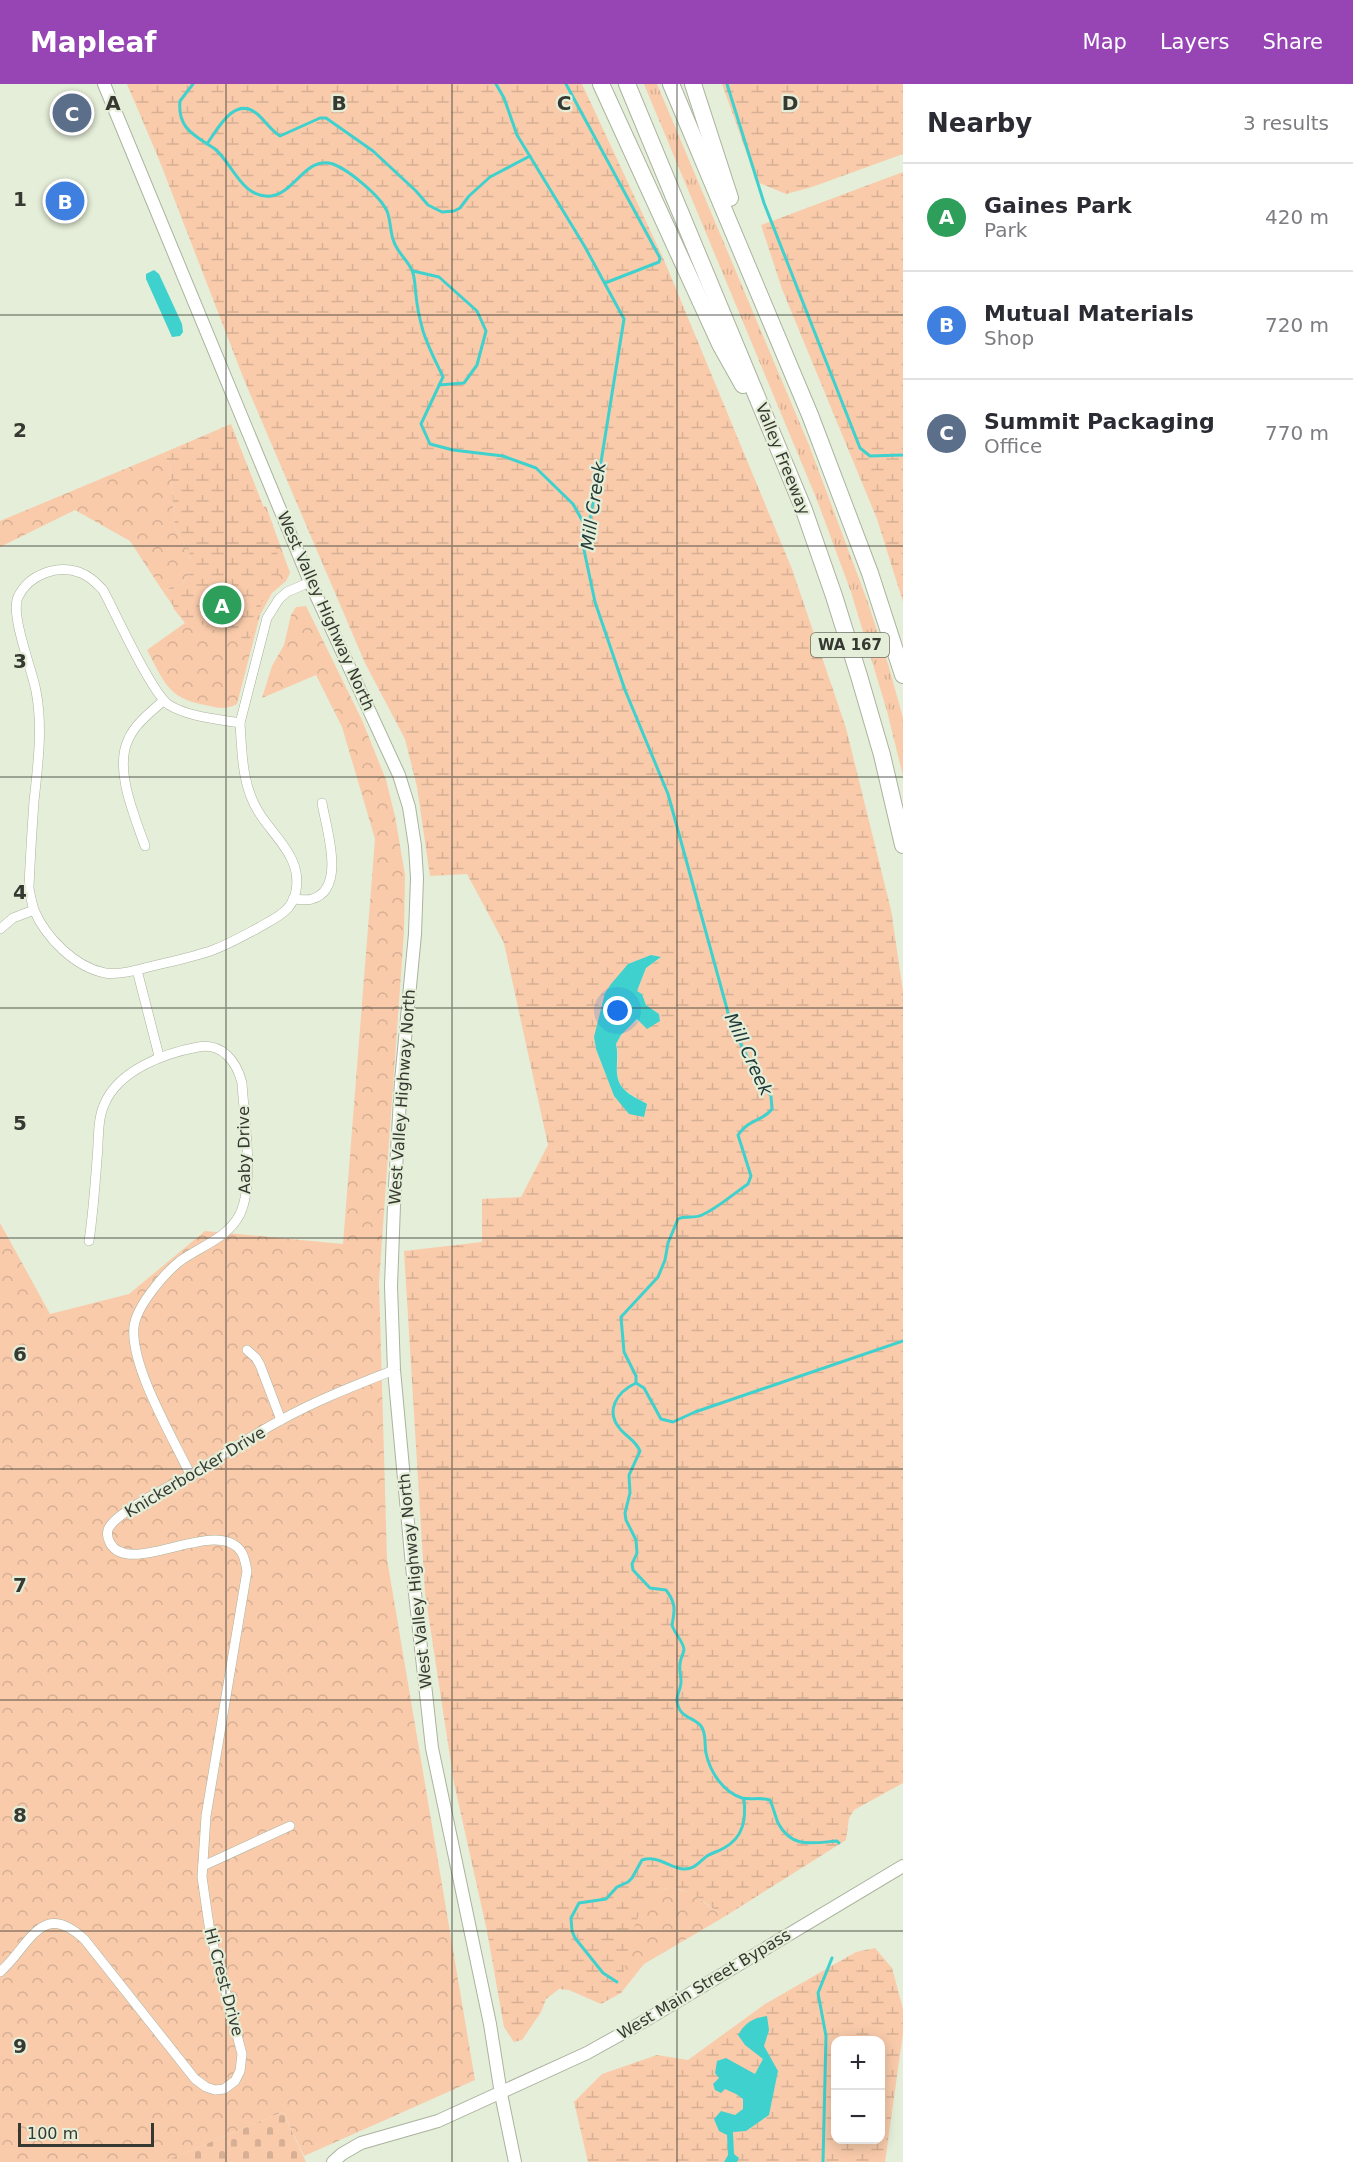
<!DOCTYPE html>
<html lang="en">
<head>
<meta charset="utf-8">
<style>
  body { margin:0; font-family:"DejaVu Sans",sans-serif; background:#f2f2f3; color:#2b2b33 }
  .controls { position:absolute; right:18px; bottom:18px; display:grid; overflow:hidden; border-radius:12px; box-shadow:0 3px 15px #0003 }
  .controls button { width:54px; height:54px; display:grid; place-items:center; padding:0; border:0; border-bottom:2px solid #e1e1e2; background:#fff; color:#2b2b33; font:30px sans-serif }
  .scale { position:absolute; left:18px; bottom:15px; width:136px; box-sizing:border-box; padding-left:6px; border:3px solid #363931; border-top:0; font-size:16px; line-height:21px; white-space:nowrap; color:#363931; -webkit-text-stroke:4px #e5eed8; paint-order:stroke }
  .you { position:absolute; left:618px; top:927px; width:21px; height:21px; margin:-15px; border:4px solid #fff; border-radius:50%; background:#1a73e8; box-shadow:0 0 0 9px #1a73e833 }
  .badge { display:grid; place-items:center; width:39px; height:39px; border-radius:50%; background:#9745b4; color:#fff; font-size:20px; font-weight:700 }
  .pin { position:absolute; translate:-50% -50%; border:3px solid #fff; box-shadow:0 2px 6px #0006 }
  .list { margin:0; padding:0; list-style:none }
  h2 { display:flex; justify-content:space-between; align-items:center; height:78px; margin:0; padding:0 24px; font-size:26px }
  h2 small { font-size:20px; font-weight:400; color:#7c7c81 }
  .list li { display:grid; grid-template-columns:39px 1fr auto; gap:18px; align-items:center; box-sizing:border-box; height:108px; padding:0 24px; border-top:2px solid #e1e1e2 }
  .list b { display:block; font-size:22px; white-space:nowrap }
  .list p { margin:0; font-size:20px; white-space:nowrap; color:#7c7c81 }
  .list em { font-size:20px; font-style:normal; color:#7c7c81 }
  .map { position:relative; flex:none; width:903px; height:2078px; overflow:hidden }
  header { display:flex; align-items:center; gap:36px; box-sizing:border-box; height:84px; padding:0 30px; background:#9745b4; color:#fff }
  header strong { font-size:28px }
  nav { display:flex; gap:33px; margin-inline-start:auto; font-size:21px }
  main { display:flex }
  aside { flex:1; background:#fff }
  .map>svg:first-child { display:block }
</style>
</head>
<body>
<header>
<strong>Mapleaf</strong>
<nav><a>Map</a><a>Layers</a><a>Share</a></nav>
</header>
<main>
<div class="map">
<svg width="903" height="2078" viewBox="0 0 903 2078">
  <defs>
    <pattern id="grass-tufts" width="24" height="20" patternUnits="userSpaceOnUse" patternTransform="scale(1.5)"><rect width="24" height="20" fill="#f9cbab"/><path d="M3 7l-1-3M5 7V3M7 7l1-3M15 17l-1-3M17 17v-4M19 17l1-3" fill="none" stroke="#d6af94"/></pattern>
    <pattern id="forest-crowns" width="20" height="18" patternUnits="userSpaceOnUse" patternTransform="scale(1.5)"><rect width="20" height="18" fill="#f9cbab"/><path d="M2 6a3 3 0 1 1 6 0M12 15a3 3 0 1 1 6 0" fill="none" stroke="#d6af94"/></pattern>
    <pattern id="wetland-marsh" width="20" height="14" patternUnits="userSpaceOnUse" patternTransform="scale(1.5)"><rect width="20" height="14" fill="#f9cbab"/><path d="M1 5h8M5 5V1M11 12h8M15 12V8" fill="none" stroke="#d6af94"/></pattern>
    <pattern id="cemetery-stones" width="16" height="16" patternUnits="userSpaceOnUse" patternTransform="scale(1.5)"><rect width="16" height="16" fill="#f9cbab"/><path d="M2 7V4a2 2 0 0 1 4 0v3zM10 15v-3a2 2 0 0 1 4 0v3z" fill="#d6af94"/></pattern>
  </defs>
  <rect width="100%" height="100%" fill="#e5eed8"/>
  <!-- grass -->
  <path fill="url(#grass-tufts)" d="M 644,0 L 657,0 L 809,361 L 867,516 L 888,580 L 903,634 L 903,692 L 887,627 L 851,508 L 817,416 Z"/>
  <!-- forest -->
  <g fill="url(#forest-crowns)">
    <path d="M 163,369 L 170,381 L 175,444 L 189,468 L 191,475 L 191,488 L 183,499 L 173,505 L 162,506 L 130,457 L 75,426 L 0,463 L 0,437 Z"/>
    <path d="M 266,422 L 290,489 L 286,497 L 272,509 L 260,531 L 237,620 C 226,626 217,624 205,621 C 167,614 164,597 147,566 L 185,539 L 173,524 L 217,441 Z"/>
    <path d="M 306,522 L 362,636 L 386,696 L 395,732 L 405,791 L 404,848 L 379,1198 L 387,1475 L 475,1996 L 304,2072 L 283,2028 L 163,2078 L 0,2078 L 0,1139 L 50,1230 L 129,1210 L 205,1147 L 343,1160 L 375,755 L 342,643 L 316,591 L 262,614 L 272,582 L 284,561 L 291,531 L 296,523 Z"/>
    <path d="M 670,1803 L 691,1809 L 724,1833 L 644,1880 L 621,1909 C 625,1876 628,1834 653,1810 C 657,1806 665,1805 670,1803 Z"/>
  </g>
  <!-- wetland -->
  <g fill="url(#wetland-marsh)" fill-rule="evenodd">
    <path d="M 127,0 L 582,0 L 664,176 L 792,485 L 846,644 L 891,826 L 903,907 L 903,1699 L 854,1726 L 849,1734 L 846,1756 L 724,1833 C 709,1822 692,1806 672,1804 C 633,1801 625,1882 621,1909 L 601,1920 L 569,1906 L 559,1905 L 546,1915 L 541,1928 L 522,1956 L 514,1958 L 504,1943 L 487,1847 L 454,1699 L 425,1509 L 404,1167 L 482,1158 L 482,1115 L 521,1113 L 548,1061 L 504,859 L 467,790 L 430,792 L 417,703 L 405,655 L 365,579 L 245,298 L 158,73 ZM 651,871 L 660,874 L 646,884 L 637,907 L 642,910 L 646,921 L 659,930 C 638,935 626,939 616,960 C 620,972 615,983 618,995 C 621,1007 637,1014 647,1020 L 614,1012 L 596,965 L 594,953 Z"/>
    <path d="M 722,0 L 903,0 L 903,70 L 812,103 L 786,110 L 757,98 Z"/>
    <path d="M 903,88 L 903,518 L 877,435 L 782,205 L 761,141 Z"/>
    <path d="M 231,340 L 264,424 L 280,478 L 281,485 L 262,518 L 248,561 L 192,536 L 185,539 L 162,506 L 173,505 L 183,499 L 191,488 L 191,475 L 189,468 L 175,444 L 170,381 L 163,369 Z"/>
    <path d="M 875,1864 L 892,1884 L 903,1925 L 903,1949 L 885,2078 L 588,2078 L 574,2018 L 602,1990 L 657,1971 L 688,1976 L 765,1920 L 856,1868 ZM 836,1956 L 880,1956 L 880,2056 L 836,2056 Z"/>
  </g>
  <!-- cemetery -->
  <path fill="url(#cemetery-stones)" d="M 283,2028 L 306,2078 L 163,2078 Z"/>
  <!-- water -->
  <g fill="#3fd1cd">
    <path d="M 154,186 L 159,190 L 182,240 L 183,248 L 180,252 L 172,253 L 146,195 L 146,190 Z"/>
    <path d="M 651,871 L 661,873 L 646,884 L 637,907 L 642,910 L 646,921 L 659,930 L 660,937 L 647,945 L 637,935 L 621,951 L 616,960 C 619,972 615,984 618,995 C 621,1008 637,1014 647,1020 L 644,1033 L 629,1030 L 614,1012 L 596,965 L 594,953 L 605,909 L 611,900 L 628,880 Z"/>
    <path d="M 767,1932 L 769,1946 L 764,1962 L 778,1987 L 769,2031 L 746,2047 L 733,2048 L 734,2070 L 739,2074 L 737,2078 L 724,2078 L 728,2071 L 727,2051 L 719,2047 L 714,2035 L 721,2027 L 735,2031 L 743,2025 L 743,2015 L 736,2010 L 725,2005 L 721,2009 L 715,2006 L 713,2000 L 719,1994 L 715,1989 L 717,1977 L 726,1974 L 755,1990 L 763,1975 L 745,1961 L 738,1951 C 746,1938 753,1934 767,1932 Z"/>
  </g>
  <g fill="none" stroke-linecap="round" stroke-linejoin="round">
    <!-- stream -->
    <g stroke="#3fd1cd" stroke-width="3">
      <path d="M 193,0 L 180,17 C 179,27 180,35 186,43 C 194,53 205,58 215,65 C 233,80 242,115 271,112 C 295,109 306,71 333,80 C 349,86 380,112 387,127 C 391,137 390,149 394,158 C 398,170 410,178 413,189 C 415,196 415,204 416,211 C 417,223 420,236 423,247 C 428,263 436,278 443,293 L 421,340 L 430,360 L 453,366 L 503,372 L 536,384 L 573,420 L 587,445"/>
      <path d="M 496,0 L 504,14 L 517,51 L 585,163 L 624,235 L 601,378 L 584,466 L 595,518 L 625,606 L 668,710 L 732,943 L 753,984 L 771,1012 L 772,1025 C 762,1038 750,1034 738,1051 L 751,1092 L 748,1100 C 733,1110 718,1124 702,1131 C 694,1135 685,1131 678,1135 L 668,1159 L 665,1176 L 658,1193 L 621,1233 L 624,1268 L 636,1292 L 636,1299 C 617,1308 604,1327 621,1346 C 628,1354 635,1356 640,1367 L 629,1391 L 630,1409 L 625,1429 L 626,1436 L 636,1456 L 637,1469 L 632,1480 L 633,1486 L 650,1504 L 666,1506 C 676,1519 675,1526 672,1541 C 674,1549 684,1558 684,1566 C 683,1571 680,1575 680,1580 C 679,1586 681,1592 681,1598 C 681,1604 677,1610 677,1616 C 678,1634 694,1633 701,1642 C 707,1650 704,1660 706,1669 C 710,1688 723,1708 742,1714 C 751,1716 761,1713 770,1716 C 773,1723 775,1731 778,1739 C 792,1765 812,1759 837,1757 L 839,1759"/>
      <path d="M 566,0 L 660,174 L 659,178 L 605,199"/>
      <path d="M 727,0 L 764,119 L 860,364 L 870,372 L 903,371"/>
      <path d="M 207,60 C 217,46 234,12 256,29 C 265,36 270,46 280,52 L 320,34 L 326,34 L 373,67 L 416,107 L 428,121 L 442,128 L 454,127 L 460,124 L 469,112 L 490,93 L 530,72"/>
      <path d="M 413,187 L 439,193 L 477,227 L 486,247 L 477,281 L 464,299 L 439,301"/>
      <path d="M 636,1299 L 644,1304 L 661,1335 L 673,1338 L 695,1328 L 903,1257"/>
      <path d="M 617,1898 L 603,1889 L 575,1854 L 572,1847 L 571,1834 L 579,1819 L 606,1815 L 617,1803 L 628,1798 L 632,1794 L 642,1776 C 658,1771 668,1783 683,1785 C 694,1786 699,1778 707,1772 C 712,1769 719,1767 724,1764 C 744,1753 746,1735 744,1715"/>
      <path d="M 823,2078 L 826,1952 L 818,1909 L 832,1874"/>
    </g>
    <!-- street casing -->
    <g stroke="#aab39e" stroke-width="10">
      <g id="street">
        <path d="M 240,639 L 267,534 L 279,515 L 287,508 L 310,498"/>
        <path d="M 145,762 C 135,733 113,684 129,654 C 136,639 151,628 163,617"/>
        <path d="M 293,815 C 299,815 307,817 312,815 C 347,805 326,744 322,719"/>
        <path d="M 0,845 L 13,834 L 34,826"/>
        <path d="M 137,886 C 162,879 188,875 213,866 C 229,860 243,852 258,844 C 268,838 280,833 288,824 C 299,811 299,791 292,776 C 284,758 268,744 258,727 C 242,701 242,669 240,639 C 217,635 189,633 169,621 C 152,610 115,528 103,506 C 96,499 90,492 81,489 C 58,480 29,490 18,513 C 10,531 32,585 36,607 C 43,643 38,680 34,717 C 32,746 30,775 29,804 C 30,811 32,819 34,826 C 46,854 75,883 105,889 C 116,891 127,888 137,886 L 159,972"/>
        <path d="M 89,1157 C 93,1130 95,1103 97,1075 C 99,1057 97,1037 104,1021 C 118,986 165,969 198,963 C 223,958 237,979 242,999 C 244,1035 255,1098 240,1130 C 228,1154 201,1162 180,1177 C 165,1189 136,1222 134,1243 C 130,1282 173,1354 190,1390"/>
        <path d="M 247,1266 L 256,1274 L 260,1281 L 281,1336"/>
        <path d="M 203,1782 L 290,1742"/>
        <path d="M 0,1888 C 30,1862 41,1814 85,1856 L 195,1995 L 206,2003 L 215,2006 L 224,2005 L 235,1997 L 240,1987 L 242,1970 L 210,1848 L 202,1793 L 206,1732 L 247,1487 C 246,1481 245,1475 242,1469 C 219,1430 130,1495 110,1459 C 107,1453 106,1447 110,1442 C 120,1427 166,1404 183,1395 C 216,1376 247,1354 281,1336 C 317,1316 356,1301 394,1286"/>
      </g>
    </g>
    <!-- secondary casing -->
    <g stroke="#aab39e" stroke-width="14">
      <g id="secondary">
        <path d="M 104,0 L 310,498 L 399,691 L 409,723 L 415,762 L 417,794 L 415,850 L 401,997 L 394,1121 L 391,1202 L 394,1286 L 412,1482 L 432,1664 L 490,1940 L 501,2010 L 515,2078"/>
        <path d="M 333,2078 L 342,2070 L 361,2059 L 438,2037 L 587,1969 L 641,1939 L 903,1782"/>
      </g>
    </g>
    <!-- highway casing -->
    <g stroke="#aab39e" stroke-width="18">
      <g id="highway">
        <path d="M 601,0 L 720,260 L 743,301"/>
        <path d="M 627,0 L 804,426 L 834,512 L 859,592 L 882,671 L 903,761"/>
        <path d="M 671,0 L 810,331 L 870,489 L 903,591"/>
        <path d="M 693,0 L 730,114"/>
      </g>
    </g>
    <!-- street -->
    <use href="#street" stroke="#fff" stroke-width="9"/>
    <!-- secondary -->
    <use href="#secondary" stroke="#fff" stroke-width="12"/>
    <!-- highway -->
    <use href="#highway" stroke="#fff" stroke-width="16"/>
  </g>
  <!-- grid -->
  <path fill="none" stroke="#363931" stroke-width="1.5" stroke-opacity="0.55" d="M 226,0 L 226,2078M 452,0 L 452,2078M 677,0 L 677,2078M 0,231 L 903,231M 0,462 L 903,462M 0,693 L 903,693M 0,924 L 903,924M 0,1154 L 903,1154M 0,1385 L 903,1385M 0,1616 L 903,1616M 0,1847 L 903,1847"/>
  <g text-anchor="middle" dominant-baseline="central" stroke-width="4.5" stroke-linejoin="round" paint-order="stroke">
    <!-- shield labels -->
    <rect fill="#e5eed8" stroke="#6a6f63" stroke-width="1.5" x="811" y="549" width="78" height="24" rx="4.5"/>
    <g font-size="15" font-weight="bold" fill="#363931">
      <text x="850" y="561">WA 167</text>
    </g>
    <!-- street labels -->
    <g font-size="16" fill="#363931" stroke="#e5eed8">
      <text transform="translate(783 375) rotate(68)">Valley Freeway</text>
      <text transform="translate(326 527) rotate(66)">West Valley Highway North</text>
      <text transform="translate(402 1013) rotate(-86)">West Valley Highway North</text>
      <text transform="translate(244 1066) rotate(-91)">Aaby Drive</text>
      <text transform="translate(195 1388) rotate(-31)">Knickerbocker Drive</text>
      <text transform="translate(415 1497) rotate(-96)">West Valley Highway North</text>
      <text transform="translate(224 1898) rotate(75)">Hi Crest Drive</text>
      <text transform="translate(704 1900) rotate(-31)">West Main Street Bypass</text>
    </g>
    <!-- water labels -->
    <g font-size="18" font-style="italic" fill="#213938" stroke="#e5eed8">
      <text transform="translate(593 422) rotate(-82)">Mill Creek</text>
      <text transform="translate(749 970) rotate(65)">Mill Creek</text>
    </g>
  </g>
  <g font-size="20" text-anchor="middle" font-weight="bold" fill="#363931" stroke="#e5eed8" stroke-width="4.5" stroke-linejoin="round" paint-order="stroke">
    <text x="113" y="26">A</text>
    <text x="339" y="26">B</text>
    <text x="564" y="26">C</text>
    <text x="790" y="26">D</text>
    <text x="20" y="122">1</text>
    <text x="20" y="353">2</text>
    <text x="20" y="584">3</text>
    <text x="20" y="815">4</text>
    <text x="20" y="1046">5</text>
    <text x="20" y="1277">6</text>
    <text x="20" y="1508">7</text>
    <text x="20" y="1738">8</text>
    <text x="20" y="1969">9</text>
  </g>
</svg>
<div class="controls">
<button>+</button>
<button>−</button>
</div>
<div class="scale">100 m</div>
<div class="you"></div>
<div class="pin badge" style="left:222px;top:521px;background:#2e9e5b">A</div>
<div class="pin badge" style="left:65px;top:117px;background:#3f7fe0">B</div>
<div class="pin badge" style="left:72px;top:29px;background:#5c6f8a">C</div>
</div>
<aside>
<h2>Nearby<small>3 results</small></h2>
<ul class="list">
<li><span class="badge" style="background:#2e9e5b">A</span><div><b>Gaines Park</b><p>Park</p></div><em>420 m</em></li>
<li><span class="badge" style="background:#3f7fe0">B</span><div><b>Mutual Materials</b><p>Shop</p></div><em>720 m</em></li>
<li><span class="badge" style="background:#5c6f8a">C</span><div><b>Summit Packaging</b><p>Office</p></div><em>770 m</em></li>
</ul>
</aside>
</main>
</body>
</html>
